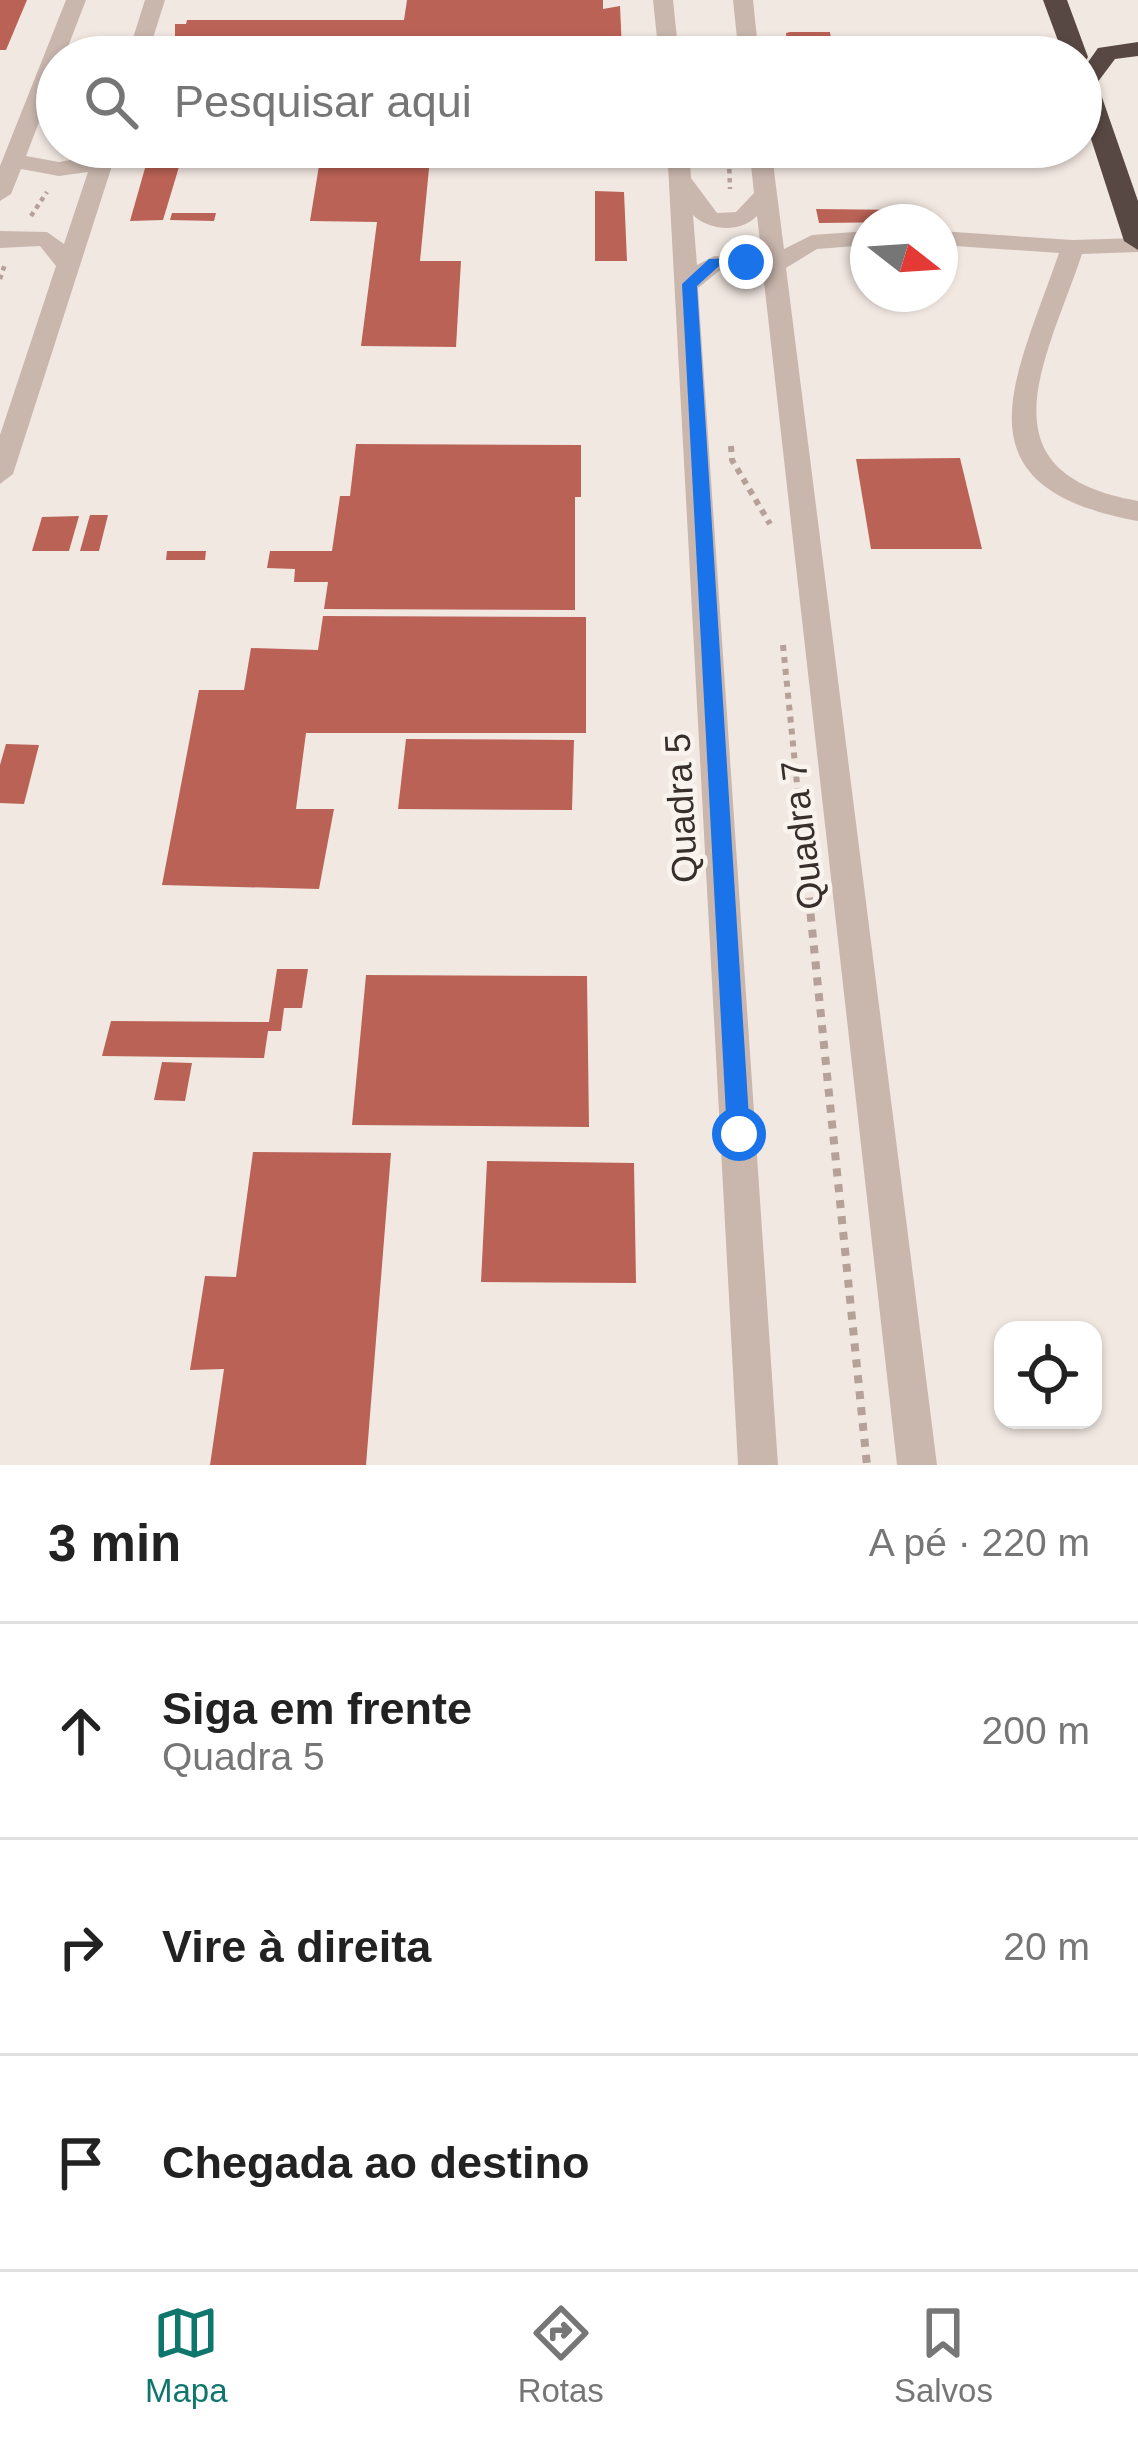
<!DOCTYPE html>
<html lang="pt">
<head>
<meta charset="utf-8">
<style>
  body { margin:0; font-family:Helvetica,sans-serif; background:#f2f2f2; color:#222 }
  .controls { position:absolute; right:36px; bottom:36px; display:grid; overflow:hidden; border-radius:24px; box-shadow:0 3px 9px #0004 }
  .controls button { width:108px; height:108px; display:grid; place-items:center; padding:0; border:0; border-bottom:3px solid #e0e0e0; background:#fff; color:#222; font:60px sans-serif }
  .compass { position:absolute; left:850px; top:204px; width:108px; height:108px; border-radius:50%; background:#fff; box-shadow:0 3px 9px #0004; rotate:107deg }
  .stop { position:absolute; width:36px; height:36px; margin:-27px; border:9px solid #1a73e8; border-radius:50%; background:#fff }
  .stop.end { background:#1a73e8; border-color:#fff; box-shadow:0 3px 12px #0008 }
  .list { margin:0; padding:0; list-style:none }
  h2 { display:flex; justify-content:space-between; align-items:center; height:156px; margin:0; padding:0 48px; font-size:51px }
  h2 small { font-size:39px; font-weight:400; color:#767676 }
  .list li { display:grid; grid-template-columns:78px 1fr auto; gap:36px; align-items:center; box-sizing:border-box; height:216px; padding:0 48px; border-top:3px solid #e0e0e0 }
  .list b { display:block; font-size:45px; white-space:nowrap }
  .list p { margin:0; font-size:39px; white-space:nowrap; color:#767676 }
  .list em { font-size:39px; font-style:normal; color:#767676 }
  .icon { flex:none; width:66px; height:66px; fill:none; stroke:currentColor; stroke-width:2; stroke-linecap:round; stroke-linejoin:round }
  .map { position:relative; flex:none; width:1138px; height:1465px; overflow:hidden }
  .search { position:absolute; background:#fff; box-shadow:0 3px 9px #0004; left:36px; right:36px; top:36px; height:132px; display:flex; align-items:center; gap:30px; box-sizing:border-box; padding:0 42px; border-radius:66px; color:#767676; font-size:45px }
  .sheet { height:804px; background:#fff }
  nav { display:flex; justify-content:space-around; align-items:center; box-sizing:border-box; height:168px; border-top:3px solid #e0e0e0; background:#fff; font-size:33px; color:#767676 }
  nav a { display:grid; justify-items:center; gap:6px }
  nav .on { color:#0f766e }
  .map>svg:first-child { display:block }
</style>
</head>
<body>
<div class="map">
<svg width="1138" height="1465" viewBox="0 0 1138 1465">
  <rect width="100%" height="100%" fill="#f2e8e2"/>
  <!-- building -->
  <g fill="#bb6256">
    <path d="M 0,0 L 27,0 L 6,50 L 0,50 Z"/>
    <path d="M 407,0 L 603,0 L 603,9 L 620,6 L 622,50 L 432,49 L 431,57 L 406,57 L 407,49 L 401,49 L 400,57 L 234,57 L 236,49 L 228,50 L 226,57 L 170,57 L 172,50 L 160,51 L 164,39 L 175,38 L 175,24 L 186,24 L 187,20 L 404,20 Z"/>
    <path d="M 790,32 L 830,32 L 834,57 L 789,57 L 786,33 Z"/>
    <path d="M 151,147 L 185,147 L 163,220 L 130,221 Z"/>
    <path d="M 322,147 L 431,148 L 420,261 L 461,261 L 456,347 L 361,346 L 377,222 L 310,221 Z"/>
    <path d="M 595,191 L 624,192 L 627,261 L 595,261 Z"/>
    <path d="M 816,209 L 907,210 L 909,222 L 819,223 Z"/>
    <path d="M 172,213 L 216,213 L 214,221 L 170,220 Z"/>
    <path d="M 356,444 L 581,445 L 581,497 L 575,497 L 575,610 L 324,609 L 328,582 L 294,582 L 295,569 L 267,568 L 270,551 L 332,551 L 340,496 L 350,496 Z"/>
    <path d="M 960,458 L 982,549 L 871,549 L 856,459 Z"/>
    <path d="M 90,515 L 108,515 L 99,551 L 80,551 Z"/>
    <path d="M 79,516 L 69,551 L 32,551 L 42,517 Z"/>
    <path d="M 167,551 L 206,551 L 205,560 L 166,560 Z"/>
    <path d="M 323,616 L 586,617 L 586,733 L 306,733 L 296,809 L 334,809 L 319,889 L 162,885 L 199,690 L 244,690 L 251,648 L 318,650 Z"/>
    <path d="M 406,739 L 574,740 L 572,810 L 398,809 Z"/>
    <path d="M 6,744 L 39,745 L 24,804 L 0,803 L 0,765 Z"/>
    <path d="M 277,969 L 308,969 L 302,1008 L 284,1008 L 281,1031 L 268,1031 L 264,1058 L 102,1056 L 111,1021 L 269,1022 Z"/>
    <path d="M 366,975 L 587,976 L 589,1127 L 352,1125 Z"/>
    <path d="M 162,1062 L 192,1063 L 185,1101 L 154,1100 Z"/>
    <path d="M 253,1152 L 391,1153 L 366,1465 L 210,1465 L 224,1369 L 190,1370 L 205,1276 L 236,1277 Z"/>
    <path d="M 487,1161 L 634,1163 L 636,1283 L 481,1282 Z"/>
  </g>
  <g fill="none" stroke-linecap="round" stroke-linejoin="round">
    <!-- path-far2 -->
    <g stroke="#b5a198" stroke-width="4.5" stroke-dasharray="4.5 4.5" stroke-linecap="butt">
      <path d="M 729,160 L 730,189"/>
      <path d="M 31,216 L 47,192"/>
      <path d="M 0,279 L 5,264"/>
    </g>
    <!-- path-far1 -->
    <g stroke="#b5a198" stroke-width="6" stroke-dasharray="6 6" stroke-linecap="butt">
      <path d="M 731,446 L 732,460 L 770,524"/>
      <path d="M 783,645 L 804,853"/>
    </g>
    <!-- path -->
    <path stroke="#b5a198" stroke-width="8" stroke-dasharray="8 8" stroke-linecap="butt" d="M 804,850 L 867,1465"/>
    <!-- minor -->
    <g fill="#c9b7ae" fill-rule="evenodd">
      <path d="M 66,0 L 86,0 L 64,57 L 57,57 L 57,75 L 26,156 L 59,162 L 93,156 L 96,147 L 118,147 L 13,474 L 0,484 L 0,435 L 56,266 L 40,246 L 0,248 L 0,231 L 47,232 L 64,244 L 88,172 L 59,176 L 21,169 L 11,194 L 0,201 L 0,166 Z"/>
      <path d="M 145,0 L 165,0 L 147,57 L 127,57 Z"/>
      <path d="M 653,0 L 673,0 L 679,57 L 659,57 Z"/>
      <path d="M 733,0 L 753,0 L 759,57 L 739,57 Z"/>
      <path d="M 667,147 L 689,147 L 691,178 L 717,213 L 736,212 L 754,193 L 749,147 L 771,147 L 784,249 L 812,235 L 868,231 L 868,245 L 817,249 L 786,268 L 937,1465 L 897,1465 L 763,273 L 719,271 L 698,288 L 778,1465 L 738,1465 ZM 693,215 C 709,231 741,233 757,216 L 762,258 L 714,256 L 697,265 Z"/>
      <path d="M 940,231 L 1073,240 L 1138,238 L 1138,252 L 1082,254 C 1047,359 977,473 1138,501 L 1138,521 C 951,487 1015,381 1059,253 L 940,245 Z"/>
    </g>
    <!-- highway -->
    <g fill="#584844" fill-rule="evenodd">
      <path d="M 1043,0 L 1067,0 L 1088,57 L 1085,62 L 1081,57 L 1064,57 Z"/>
      <path d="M 1138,42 L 1138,56 L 1115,59 L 1097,83 L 1138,201 L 1138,250 L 1124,241 L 1081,108 L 1081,64 L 1086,65 L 1098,48 Z"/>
    </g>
  </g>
  <!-- route -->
  <path fill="#1a73e8" d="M 746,257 L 754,262 L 752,265 L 718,267 L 697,286 L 750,1134 L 739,1146 L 727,1134 L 682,284 L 709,259 Z"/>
  <g text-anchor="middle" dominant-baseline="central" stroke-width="9" stroke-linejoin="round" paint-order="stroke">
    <!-- street labels -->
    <g font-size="36" fill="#382e2c" stroke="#f9f3ee">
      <text transform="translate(681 808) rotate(-93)">Quadra 5</text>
      <text transform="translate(802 835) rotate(-97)">Quadra 7</text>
    </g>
  </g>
</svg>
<div class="controls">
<button><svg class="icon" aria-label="locate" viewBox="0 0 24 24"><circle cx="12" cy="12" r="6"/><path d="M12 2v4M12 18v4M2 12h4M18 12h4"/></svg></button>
</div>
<svg class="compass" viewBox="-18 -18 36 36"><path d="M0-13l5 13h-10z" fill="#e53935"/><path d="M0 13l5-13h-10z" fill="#767676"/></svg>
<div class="stop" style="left:739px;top:1134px"></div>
<div class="stop end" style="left:746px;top:262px"></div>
<div class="search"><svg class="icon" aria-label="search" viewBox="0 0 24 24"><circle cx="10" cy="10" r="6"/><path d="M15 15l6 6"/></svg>Pesquisar aqui</div>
</div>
<section class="sheet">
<h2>3 min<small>A pé · 220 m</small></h2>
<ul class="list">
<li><svg class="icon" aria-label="ahead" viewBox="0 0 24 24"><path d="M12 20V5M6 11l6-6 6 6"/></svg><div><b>Siga em frente</b><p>Quadra 5</p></div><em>200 m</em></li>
<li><svg class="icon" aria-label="right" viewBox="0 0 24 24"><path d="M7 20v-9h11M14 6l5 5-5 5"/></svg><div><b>Vire à direita</b></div><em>20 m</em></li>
<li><svg class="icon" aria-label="arrive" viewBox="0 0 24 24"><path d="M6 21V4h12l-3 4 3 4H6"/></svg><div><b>Chegada ao destino</b></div></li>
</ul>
</section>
<nav>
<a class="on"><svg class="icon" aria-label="map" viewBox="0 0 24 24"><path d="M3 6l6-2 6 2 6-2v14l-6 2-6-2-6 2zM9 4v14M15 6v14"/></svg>Mapa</a>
<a><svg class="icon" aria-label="directions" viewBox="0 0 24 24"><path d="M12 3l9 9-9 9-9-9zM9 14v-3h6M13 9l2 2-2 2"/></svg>Rotas</a>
<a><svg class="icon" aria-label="saved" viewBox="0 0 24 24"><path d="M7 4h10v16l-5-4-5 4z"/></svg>Salvos</a>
</nav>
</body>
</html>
